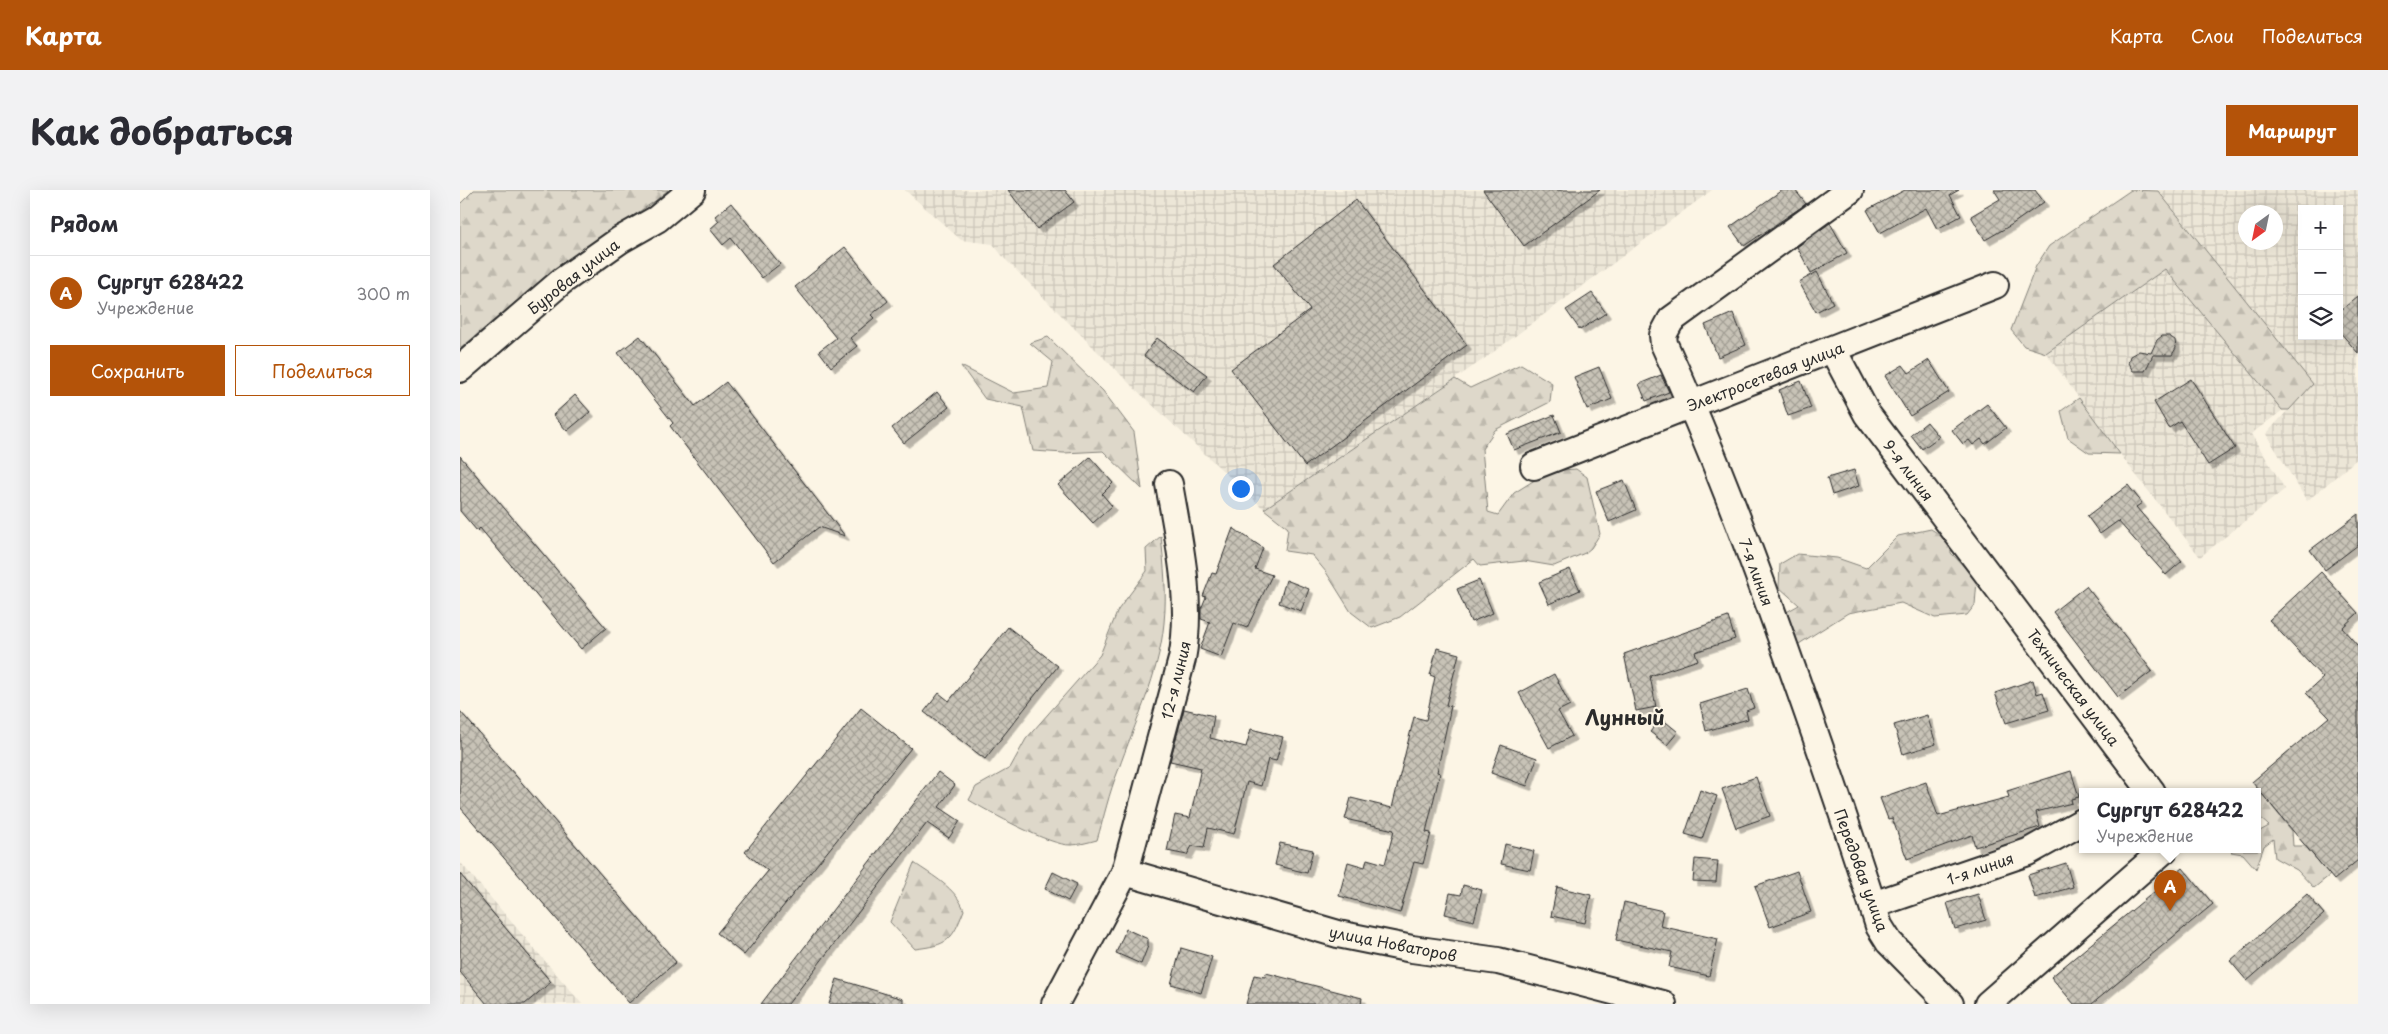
<!DOCTYPE html>
<html lang="ru">
<head>
<meta charset="utf-8">
<style>
  body { margin:0; font-family:"Playpen Sans",sans-serif; background:#f2f2f3; color:#2b2b33 }
  .controls { position:absolute; right:15px; top:15px; display:grid; overflow:hidden; border-radius:0px; box-shadow:0 5px 20px #0002 }
  .controls button { width:45px; height:45px; display:grid; place-items:center; padding:0; border:0; border-bottom:1px solid #e1e1e2; background:#fff; color:#2b2b33; font:25px sans-serif }
  .compass { position:absolute; left:1778px; top:15px; width:45px; height:45px; border-radius:50%; background:#fff; box-shadow:0 5px 20px #0002; rotate:213deg }
  .you { position:absolute; left:780px; top:298px; width:18px; height:18px; margin:-12px; border:4px solid #fff; border-radius:50%; background:#1a73e8; box-shadow:0 0 0 8px #1a73e833 }
  .badge { display:grid; place-items:center; width:32px; height:32px; border-radius:50%; background:#b45309; color:#fff; font-size:16px; font-weight:700 }
  .pin { position:absolute; translate:-50% -41px; filter:drop-shadow(0 1px 2px #0008) }
  .pin::after { content:''; position:absolute; top:26px; width:18px; height:15px; background:inherit; clip-path:polygon(0 0,100% 0,50% 100%) }
  .popup { position:absolute; left:1619px; top:598px; width:182px; height:65px; box-sizing:border-box; display:grid; place-content:center; border-radius:0px; background:#fff; filter:drop-shadow(0 1px 4px #0005); font-size:16px; white-space:nowrap; color:#7c7c81 }
  .popup b { font-size:19px; color:#2b2b33 }
  .popup::after { content:''; position:absolute; left:50%; top:100%; margin-left:-10px; border:10px solid transparent; border-top-color:#fff }
  .list { margin:0; padding:0; list-style:none }
  h2 { display:flex; justify-content:space-between; align-items:center; height:65px; margin:0; padding:0 20px; font-size:21px }
  h2 small { font-size:16px; font-weight:400; color:#7c7c81 }
  .list li { display:grid; grid-template-columns:32px 1fr auto; gap:15px; align-items:center; box-sizing:border-box; height:75px; padding:0 20px; border-top:1px solid #e1e1e2 }
  .list b { display:block; font-size:19px; white-space:nowrap }
  .list p { margin:0; font-size:16px; white-space:nowrap; color:#7c7c81 }
  .list em { font-size:16px; font-style:normal; color:#7c7c81 }
  .actions { display:flex; gap:10px; padding:15px 20px }
  .actions a { flex:1; padding:11px 0; border:1px solid #b45309; border-radius:0px; text-align:center; font-size:18px; color:#b45309 }
  .actions .main { background:#b45309; color:#fff }
  .icon { flex:none; width:28px; height:28px; fill:none; stroke:currentColor; stroke-width:2; stroke-linecap:round; stroke-linejoin:round }
  .map { position:relative; flex:none; width:1898px; height:814px; overflow:hidden; border-radius:0px }
  header { display:flex; align-items:center; gap:30px; box-sizing:border-box; height:70px; padding:0 25px; background:#b45309; color:#fff }
  header strong { font-size:24px }
  nav { display:flex; gap:28px; margin-inline-start:auto; font-size:18px }
  .intro { display:flex; align-items:center; justify-content:space-between; box-sizing:border-box; height:120px; padding:0 30px }
  h1 { margin:0; font-size:35px }
  .button { padding:12px 22px; border-radius:0px; background:#b45309; color:#fff; font-size:18px; font-weight:700 }
  main { display:flex; gap:30px; padding:0 30px }
  aside { flex:1; background:#fff; border-radius:0px; box-shadow:0 5px 20px #0002 }
  .map>svg:first-child { display:block }
</style>
</head>
<body>
<header>
<strong>Карта</strong>
<nav><a>Карта</a><a>Слои</a><a>Поделиться</a></nav>
</header>
<div class="intro"><h1>Как добраться</h1><a class="button">Маршрут</a></div>
<main>
<aside>
<h2>Рядом<small></small></h2>
<ul class="list">
<li><span class="badge">A</span><div><b>Сургут 628422</b><p>Учреждение</p></div><em>300 m</em></li>
</ul>
<div class="actions"><a class="main">Сохранить</a><a>Поделиться</a></div>
</aside>
<div class="map">
<svg width="1898" height="814" viewBox="0 0 1898 814">
  <defs>
    <pattern id="industrial-grid" width="8" height="8" patternUnits="userSpaceOnUse" patternTransform="scale(1.25)"><rect width="8" height="8" fill="#ece6d7"/><path d="M0 4h8M4 0v8" fill="none" stroke="#cbc5b9"/></pattern>
    <pattern id="forest-firs" width="22" height="20" patternUnits="userSpaceOnUse" patternTransform="scale(1.25)"><rect width="22" height="20" fill="#ded8ca"/><path d="M5 1l3.5 6h-7zM16 11l3.5 6h-7z" fill="#bfbaae"/></pattern>
    <pattern id="building-cross-hatch" width="8" height="8" patternUnits="userSpaceOnUse" patternTransform="scale(1.25)"><rect width="8" height="8" fill="#c8c3b7"/><path d="M0 0l8 8M0 8l8-8" fill="none" stroke="#a39f95"/></pattern>
    <filter id="shadow"><feDropShadow dx="4.5" dy="4.5" stdDeviation="0" flood-color="#0004"/></filter>
  </defs>
  <rect width="100%" height="100%" fill="#fcf5e5"/>
  <filter id="ink" filterUnits="userSpaceOnUse"><feTurbulence type="fractalNoise" baseFrequency=".02" numOctaves="2"/><feDisplacementMap in="SourceGraphic" scale="10" xChannelSelector="R" yChannelSelector="G"/><feConvolveMatrix kernelMatrix="1 2 1 2 8 2 1 2 1" color-interpolation-filters="sRGB"/></filter>
  <g filter="url(#ink)">
    <!-- industrial -->
    <g fill="url(#industrial-grid)" fill-rule="evenodd">
      <path d="M 445,0 L 1252,0 L 1024,169 L 804,319 L 672,196 L 545,69 L 533,54 L 501,50 Z"/>
      <path d="M 1698,0 L 1898,0 L 1898,268 L 1847,311 L 1806,244 L 1852,194 ZM 1842,19 L 1879,19 L 1879,146 L 1842,146 ZM 1786,22 L 1816,22 L 1816,52 L 1786,52 Z"/>
      <path d="M 1705,79 L 1823,220 L 1791,244 L 1825,299 L 1740,367 L 1669,276 L 1586,163 Z"/>
      <path d="M 0,672 L 122,814 L 0,814 Z"/>
    </g>
    <!-- forest -->
    <g fill="url(#forest-firs)" stroke="#84827a">
      <path d="M 14,0 L 208,0 L 195,11 L 91,82 L 0,159 L 0,14 Z"/>
      <path d="M 1671,0 L 1698,1 L 1853,194 L 1829,220 L 1822,220 L 1705,79 L 1586,163 L 1564,156 L 1551,140 L 1576,76 L 1589,56 Z"/>
      <path d="M 588,147 L 643,201 L 674,242 L 682,299 L 643,261 L 604,263 L 573,261 L 563,217 L 525,209 L 501,176 L 554,203 L 588,198 L 593,172 L 570,153 Z"/>
      <path d="M 1061,174 L 1092,193 L 1090,212 L 1035,240 L 1022,259 L 1028,322 L 1038,325 L 1054,303 L 1089,281 L 1116,279 L 1127,287 L 1140,344 L 1131,358 L 1125,363 L 1094,376 L 1064,371 L 1020,376 L 1014,369 L 940,427 L 912,438 L 891,422 L 866,382 L 852,365 L 825,361 L 828,338 L 804,319 L 995,189 L 1010,198 Z"/>
      <path d="M 1619,208 L 1660,264 L 1629,263 L 1608,248 L 1601,221 Z"/>
      <path d="M 1471,339 L 1491,352 L 1491,363 L 1517,390 L 1515,415 L 1507,425 L 1475,428 L 1441,413 L 1388,423 L 1334,457 L 1323,424 L 1339,415 L 1319,397 L 1320,374 L 1337,364 L 1377,368 L 1406,378 L 1438,346 Z"/>
      <path d="M 701,346 C 704,375 707,403 704,433 C 699,485 675,532 658,581 C 649,603 644,627 637,650 C 629,652 619,655 611,655 C 590,656 529,622 509,610 L 516,597 L 550,578 L 566,549 L 640,465 L 658,420 L 687,381 L 686,359 Z"/>
      <path d="M 1802,604 L 1832,641 L 1833,656 L 1845,656 L 1870,685 L 1854,698 L 1837,680 L 1815,668 L 1813,649 L 1804,656 L 1796,679 L 1783,664 L 1771,662 L 1773,660 L 1798,660 L 1798,642 L 1809,636 L 1798,626 Z"/>
      <path d="M 454,673 C 473,686 496,698 504,720 C 492,751 488,755 455,759 L 430,732 Z"/>
    </g>
    <!-- building -->
    <g fill="url(#building-cross-hatch)" stroke="#2b2b2b" filter="url(#shadow)">
      <path d="M 548,0 L 605,0 L 614,12 L 577,39 Z"/>
      <path d="M 1023,0 L 1140,0 L 1064,56 Z"/>
      <path d="M 1322,0 L 1335,0 L 1346,14 L 1284,56 L 1270,37 Z"/>
      <path d="M 1445,0 L 1499,0 L 1490,5 L 1501,26 L 1477,39 L 1466,18 L 1420,43 L 1407,20 Z"/>
      <path d="M 1534,0 L 1575,0 L 1584,12 L 1551,35 L 1525,50 L 1511,26 L 1540,9 Z"/>
      <path d="M 896,10 L 1007,155 L 845,276 L 771,179 L 850,120 L 814,74 Z"/>
      <path d="M 271,13 L 320,74 L 302,88 L 271,48 L 263,55 L 250,39 L 259,31 L 255,26 Z"/>
      <path d="M 1370,33 L 1387,63 L 1351,83 L 1337,57 Z"/>
      <path d="M 385,57 L 428,111 L 411,125 L 414,128 L 390,148 L 397,156 L 371,177 L 359,161 L 376,148 L 335,97 Z"/>
      <path d="M 1357,82 L 1373,113 L 1356,122 L 1339,92 Z"/>
      <path d="M 1132,103 L 1146,123 L 1120,140 L 1106,120 Z"/>
      <path d="M 1898,106 L 1898,163 L 1879,141 L 1879,122 Z"/>
      <path d="M 1273,123 L 1286,155 L 1258,167 L 1245,135 Z"/>
      <path d="M 180,146 L 235,216 L 266,192 L 385,346 L 359,337 L 314,372 L 210,236 L 213,233 L 158,163 Z"/>
      <path d="M 1702,146 L 1709,146 L 1715,150 L 1716,158 L 1712,165 L 1693,165 L 1685,181 L 1673,181 L 1668,173 L 1670,166 L 1679,161 L 1691,163 L 1697,150 Z"/>
      <path d="M 697,148 L 747,185 L 734,202 L 684,166 Z"/>
      <path d="M 1469,170 L 1489,202 L 1450,226 L 1425,186 L 1443,175 L 1449,183 Z"/>
      <path d="M 1139,177 L 1152,209 L 1127,219 L 1114,187 Z"/>
      <path d="M 1201,185 L 1209,202 L 1186,211 L 1179,194 Z"/>
      <path d="M 1731,189 L 1775,258 L 1748,275 L 1720,231 L 1709,238 L 1694,212 Z"/>
      <path d="M 1341,191 L 1351,218 L 1328,226 L 1319,200 Z"/>
      <path d="M 477,202 L 489,217 L 444,253 L 432,238 Z"/>
      <path d="M 115,205 L 130,222 L 107,241 L 93,225 Z"/>
      <path d="M 1527,214 L 1546,238 L 1525,254 L 1521,249 L 1513,255 L 1509,250 L 1503,254 L 1492,240 Z"/>
      <path d="M 1094,225 L 1101,242 L 1054,260 L 1047,244 Z"/>
      <path d="M 1467,232 L 1479,247 L 1462,259 L 1451,245 Z"/>
      <path d="M 0,266 L 146,438 L 121,459 L 20,338 L 17,341 L 0,321 Z"/>
      <path d="M 630,267 L 653,293 L 642,304 L 652,316 L 633,333 L 598,295 Z"/>
      <path d="M 1394,280 L 1399,296 L 1372,305 L 1367,288 Z"/>
      <path d="M 1164,290 L 1176,320 L 1149,332 L 1136,301 Z"/>
      <path d="M 1668,295 L 1682,313 L 1676,317 L 1722,371 L 1706,385 L 1658,331 L 1640,344 L 1627,326 Z"/>
      <path d="M 1898,324 L 1898,355 L 1865,380 L 1850,360 Z"/>
      <path d="M 773,338 L 803,358 L 795,379 L 812,385 L 787,438 L 774,433 L 761,467 L 740,459 L 750,432 L 741,429 L 741,419 L 746,407 L 743,406 L 752,383 L 756,384 Z"/>
      <path d="M 1110,379 L 1120,400 L 1089,414 L 1079,392 Z"/>
      <path d="M 1861,382 L 1898,423 L 1882,438 L 1898,456 L 1898,670 L 1874,690 L 1792,592 L 1869,527 L 1846,503 L 1863,488 L 1809,430 Z"/>
      <path d="M 826,390 L 849,399 L 841,421 L 819,413 Z"/>
      <path d="M 1019,390 L 1033,423 L 1011,432 L 997,399 Z"/>
      <path d="M 1626,396 L 1692,481 L 1658,507 L 1593,422 Z"/>
      <path d="M 1268,427 L 1275,449 L 1235,462 L 1238,470 L 1190,486 L 1196,517 L 1176,521 L 1164,464 Z"/>
      <path d="M 548,437 L 598,476 L 525,569 L 464,522 L 479,503 L 489,511 Z"/>
      <path d="M 977,458 L 999,464 L 986,515 L 991,516 L 977,582 L 980,583 L 966,642 L 971,643 L 963,674 L 954,672 L 940,723 L 879,706 L 888,672 L 905,677 L 907,669 L 925,674 L 934,640 L 885,629 L 891,608 L 932,618 L 954,527 L 966,530 L 975,487 L 970,485 Z"/>
      <path d="M 1094,484 L 1110,515 L 1098,521 L 1112,546 L 1089,558 L 1059,503 Z"/>
      <path d="M 1573,490 L 1577,504 L 1583,502 L 1589,520 L 1546,533 L 1535,503 Z"/>
      <path d="M 1288,499 L 1294,518 L 1286,521 L 1288,529 L 1246,541 L 1240,514 Z"/>
      <path d="M 401,518 L 451,558 L 284,765 L 257,743 L 308,681 L 285,662 Z"/>
      <path d="M 724,519 L 754,526 L 750,548 L 786,557 L 791,539 L 823,547 L 816,571 L 808,569 L 801,596 L 787,592 L 774,644 L 748,638 L 744,658 L 732,656 L 727,665 L 707,661 L 715,625 L 730,628 L 741,578 L 710,571 Z"/>
      <path d="M 0,521 L 216,772 L 169,813 L 0,617 Z"/>
      <path d="M 1467,525 L 1476,554 L 1443,564 L 1434,535 Z"/>
      <path d="M 1201,528 L 1218,542 L 1207,555 L 1190,542 Z"/>
      <path d="M 1041,555 L 1077,568 L 1067,596 L 1031,583 Z"/>
      <path d="M 1611,581 L 1619,607 L 1611,609 L 1612,613 L 1576,622 L 1580,637 L 1515,657 L 1512,645 L 1447,669 L 1432,628 L 1428,629 L 1420,608 L 1466,592 L 1478,626 L 1549,607 L 1547,601 Z"/>
      <path d="M 478,582 L 495,595 L 479,617 L 500,631 L 489,648 L 467,633 L 328,814 L 301,814 Z"/>
      <path d="M 1296,587 L 1310,626 L 1276,638 L 1262,599 Z"/>
      <path d="M 1240,600 L 1257,606 L 1242,649 L 1225,644 Z"/>
      <path d="M 820,653 L 853,660 L 847,683 L 815,675 Z"/>
      <path d="M 1045,654 L 1074,661 L 1070,680 L 1041,674 Z"/>
      <path d="M 1235,669 L 1258,671 L 1256,692 L 1233,691 Z"/>
      <path d="M 1606,673 L 1613,697 L 1575,708 L 1568,685 Z"/>
      <path d="M 1723,678 L 1753,714 L 1632,814 L 1614,814 L 1591,787 Z"/>
      <path d="M 1337,681 L 1351,722 L 1310,737 L 1295,696 Z"/>
      <path d="M 593,682 L 617,694 L 608,711 L 585,699 Z"/>
      <path d="M 0,684 L 91,792 L 65,814 L 27,814 L 0,782 Z"/>
      <path d="M 1003,695 L 1022,700 L 1014,731 L 985,724 L 990,703 L 1001,705 Z"/>
      <path d="M 1097,697 L 1131,705 L 1125,733 L 1091,726 Z"/>
      <path d="M 1518,704 L 1526,730 L 1495,739 L 1487,713 Z"/>
      <path d="M 1847,704 L 1864,724 L 1787,791 L 1770,771 Z"/>
      <path d="M 1164,712 L 1203,721 L 1200,736 L 1258,749 L 1249,786 L 1209,777 L 1212,762 L 1156,750 Z"/>
      <path d="M 666,739 L 688,749 L 688,756 L 681,774 L 656,763 Z"/>
      <path d="M 721,758 L 752,767 L 741,803 L 711,794 Z"/>
      <path d="M 806,783 L 902,808 L 901,814 L 786,814 L 794,785 L 805,787 Z"/>
      <path d="M 377,789 L 443,809 L 443,814 L 369,814 Z"/>
    </g>
    <g fill="none" stroke-linecap="round" stroke-linejoin="round">
      <!-- street casing -->
      <g stroke="#2b2b2b" stroke-width="30">
        <g id="street">
          <path d="M 1390,0 L 1211,130 L 1203,145 L 1204,154 C 1253,260 1293,368 1332,478 C 1362,563 1392,649 1419,736 L 1429,752 L 1490,814"/>
          <path d="M 1373,160 L 1407,224 L 1692,602"/>
          <path d="M 0,179 L 102,91 L 160,50 L 197,29 L 232,0"/>
          <path d="M 1074,276 L 1535,95"/>
          <path d="M 665,682 L 878,744 L 952,759 L 1038,771 L 1203,814"/>
          <path d="M 1413,715 L 1568,662 L 1622,632"/>
          <path d="M 595,814 L 665,682 L 722,469 C 733,411 719,352 709,294"/>
          <path d="M 1528,814 L 1704,660"/>
        </g>
      </g>
      <!-- street -->
      <use href="#street" stroke="#fcf5e5" stroke-width="26"/>
    </g>
  </g>
  <g text-anchor="middle" dominant-baseline="central" stroke-width="4" stroke-linejoin="round" paint-order="stroke">
    <!-- street labels -->
    <g font-size="15" fill="#2b2b2b" stroke="#fcf5e5">
      <text transform="translate(113 86) rotate(-38)">Буровая улица</text>
      <text transform="translate(1305 186) rotate(-21)">Электросетевая улица</text>
      <text transform="translate(1449 280) rotate(53)">9-я линия</text>
      <text transform="translate(1297 382) rotate(70)">7-я линия</text>
      <text transform="translate(715 490) rotate(-76)">12-я линия</text>
      <text transform="translate(1614 497) rotate(53)">Техническая улица</text>
      <text transform="translate(1520 678) rotate(-19)">1-я линия</text>
      <text transform="translate(1402 680) rotate(70)">Передовая улица</text>
      <text transform="translate(933 753) rotate(11)">улица Новаторов</text>
    </g>
    <!-- district labels -->
    <g font-size="20" font-weight="bold" fill="#2b2b2b" stroke="#fcf5e5">
      <text x="1165" y="527">Лунный</text>
    </g>
  </g>
</svg>
<div class="controls">
<button>+</button>
<button>−</button>
<button><svg class="icon" aria-label="layers" viewBox="0 0 24 24"><path d="M12 4l9 5-9 5-9-5zM3 14l9 5 9-5"/></svg></button>
</div>
<svg class="compass" viewBox="-18 -18 36 36"><path d="M0-13l5 13h-10z" fill="#e53935"/><path d="M0 13l5-13h-10z" fill="#7c7c81"/></svg>
<div class="you"></div>
<div class="pin badge" style="left:1710px;top:721px">A</div>
<div class="popup"><b>Сургут 628422</b>Учреждение</div>
</div>
</main>
</body>
</html>
